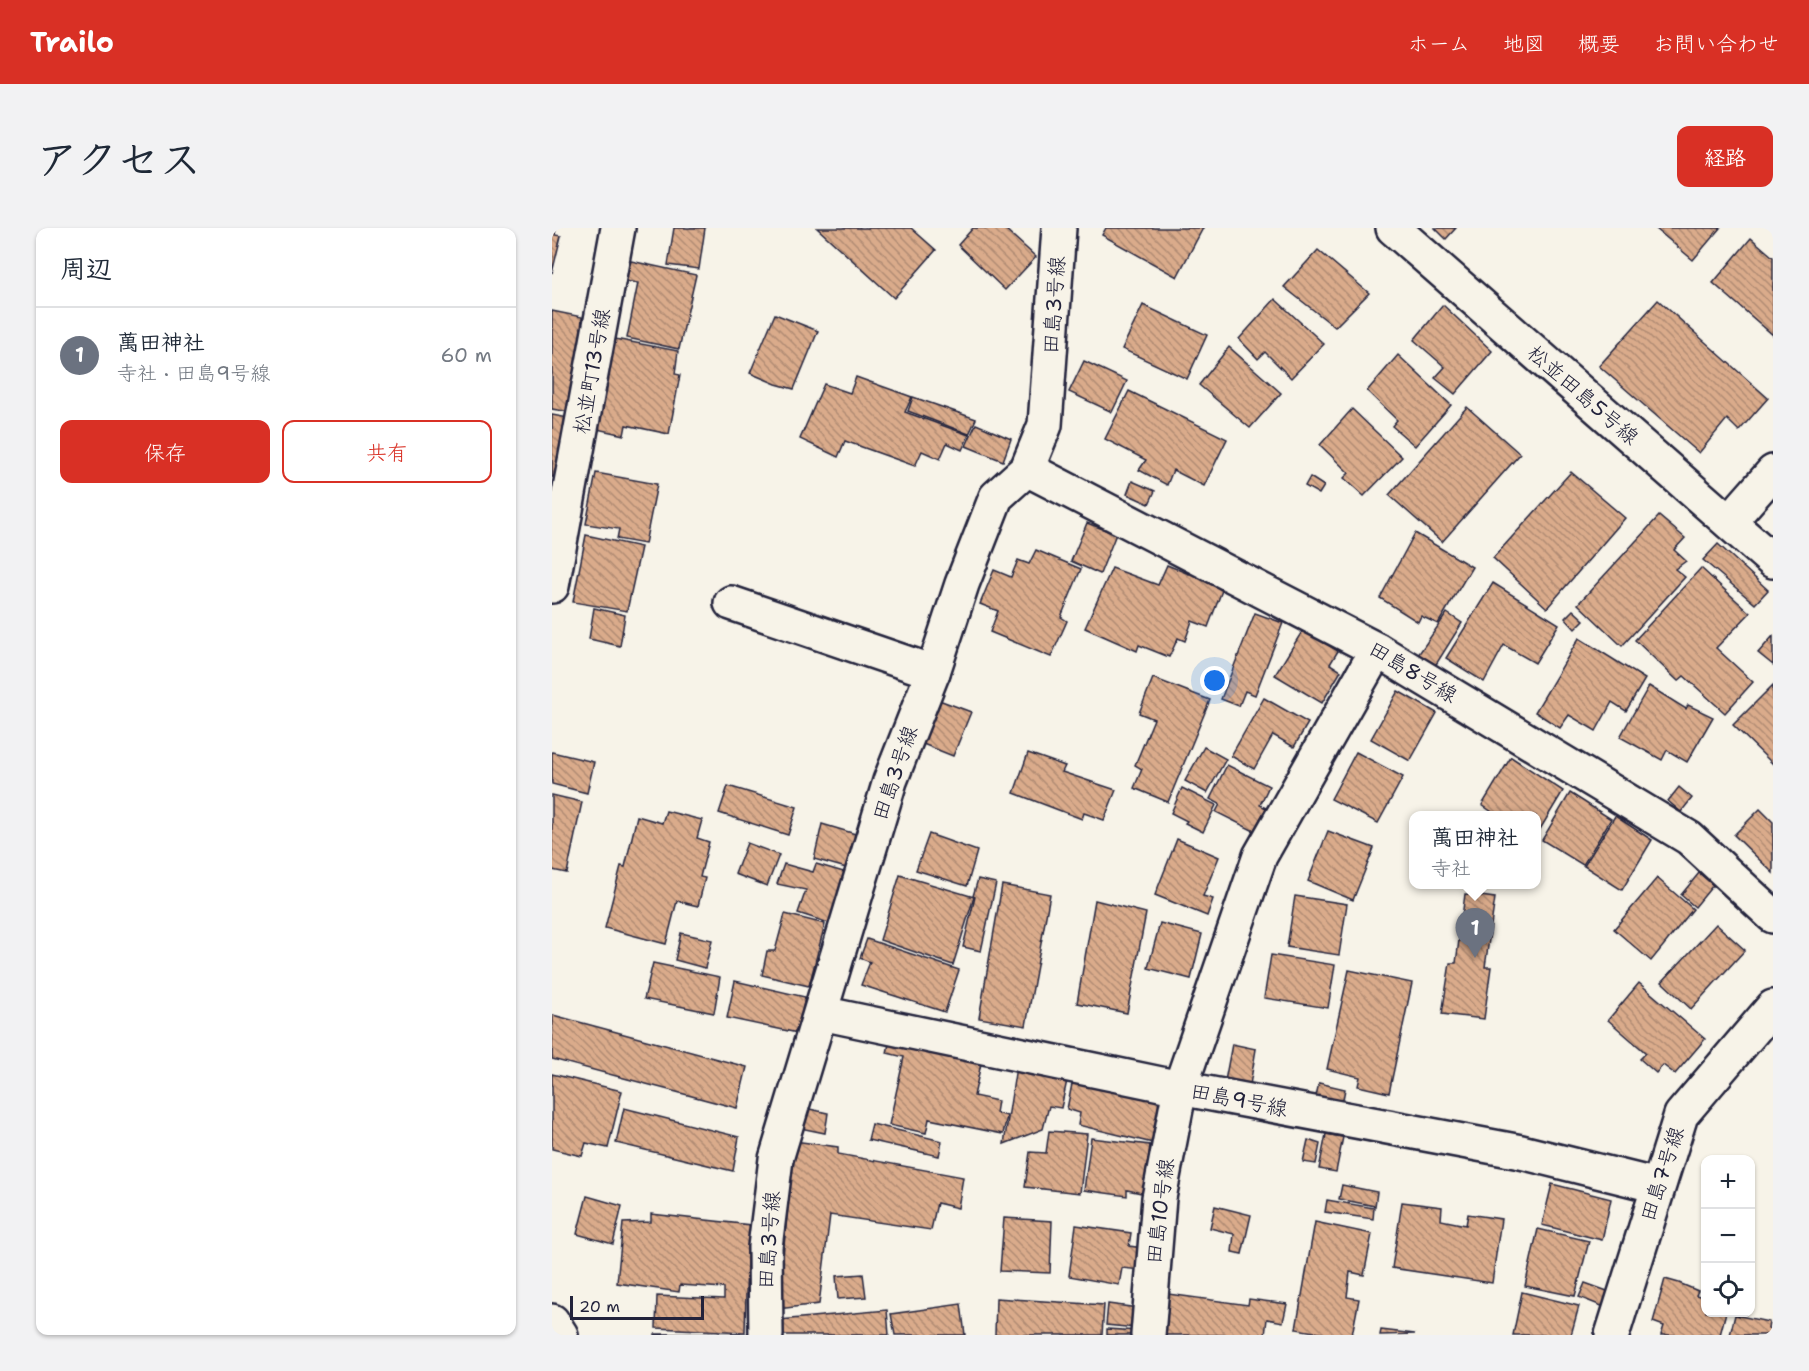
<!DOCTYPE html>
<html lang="ja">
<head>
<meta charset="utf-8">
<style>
  body { margin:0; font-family:"Shantell Sans","Klee One",sans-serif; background:#f2f2f3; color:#1f2937 }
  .controls { position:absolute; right:18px; bottom:18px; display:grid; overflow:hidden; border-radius:12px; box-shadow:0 2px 4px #0004 }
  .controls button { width:54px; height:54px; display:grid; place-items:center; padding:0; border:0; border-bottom:2px solid #e0e1e3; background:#fff; color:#1f2937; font:30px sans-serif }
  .scale { position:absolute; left:18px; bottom:15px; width:134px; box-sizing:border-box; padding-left:6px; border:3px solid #22223b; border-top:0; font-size:16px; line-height:21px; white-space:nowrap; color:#22223b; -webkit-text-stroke:4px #f7f3e8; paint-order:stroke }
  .you { position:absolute; left:663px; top:453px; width:21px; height:21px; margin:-15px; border:4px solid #fff; border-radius:50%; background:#1a73e8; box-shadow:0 0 0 9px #1a73e833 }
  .badge { display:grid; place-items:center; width:39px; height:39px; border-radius:50%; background:#d93025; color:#fff; font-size:20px; font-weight:700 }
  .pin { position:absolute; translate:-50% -50px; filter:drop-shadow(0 2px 3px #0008) }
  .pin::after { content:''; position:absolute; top:32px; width:21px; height:18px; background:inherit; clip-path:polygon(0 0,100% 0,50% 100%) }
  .popup { position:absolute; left:857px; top:583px; width:132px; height:78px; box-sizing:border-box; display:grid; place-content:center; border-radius:12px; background:#fff; filter:drop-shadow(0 2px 4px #0005); font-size:20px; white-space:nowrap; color:#747a83 }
  .popup b { font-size:22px; color:#1f2937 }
  .popup::after { content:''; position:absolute; left:50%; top:100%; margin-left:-12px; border:12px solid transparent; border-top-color:#fff }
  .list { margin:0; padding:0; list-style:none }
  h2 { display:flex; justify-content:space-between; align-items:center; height:78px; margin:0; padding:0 24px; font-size:26px }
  h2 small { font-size:20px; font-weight:400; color:#747a83 }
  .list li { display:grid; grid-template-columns:39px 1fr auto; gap:18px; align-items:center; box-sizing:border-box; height:96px; padding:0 24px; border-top:2px solid #e0e1e3 }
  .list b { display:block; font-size:22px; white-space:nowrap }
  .list p { margin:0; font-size:20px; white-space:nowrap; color:#747a83 }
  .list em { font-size:20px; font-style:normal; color:#747a83 }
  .actions { display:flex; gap:12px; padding:18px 24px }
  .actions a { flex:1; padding:14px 0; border:2px solid #d93025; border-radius:12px; text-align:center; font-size:21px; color:#d93025 }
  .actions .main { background:#d93025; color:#fff }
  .icon { flex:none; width:33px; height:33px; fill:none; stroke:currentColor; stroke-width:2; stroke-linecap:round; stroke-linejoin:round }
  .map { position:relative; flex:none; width:1221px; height:1107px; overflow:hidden; border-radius:12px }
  header { display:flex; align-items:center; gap:36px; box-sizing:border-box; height:84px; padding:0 30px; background:#d93025; color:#fff }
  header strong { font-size:28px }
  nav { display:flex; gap:33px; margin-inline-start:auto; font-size:21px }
  .intro { display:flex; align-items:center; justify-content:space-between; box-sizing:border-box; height:144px; padding:0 36px }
  h1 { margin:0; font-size:42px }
  .button { padding:15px 27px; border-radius:12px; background:#d93025; color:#fff; font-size:21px; font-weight:700 }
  main { display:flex; gap:36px; padding:0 36px }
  aside { flex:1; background:#fff; border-radius:12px; box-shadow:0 2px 4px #0004 }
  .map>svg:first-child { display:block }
</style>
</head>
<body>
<header>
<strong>Trailo</strong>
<nav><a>ホーム</a><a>地図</a><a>概要</a><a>お問い合わせ</a></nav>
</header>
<div class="intro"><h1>アクセス</h1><a class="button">経路</a></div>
<main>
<aside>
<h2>周辺<small></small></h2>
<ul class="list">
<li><span class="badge" style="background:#6b7280">1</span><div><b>萬田神社</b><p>寺社 · 田島9号線</p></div><em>60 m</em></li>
</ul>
<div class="actions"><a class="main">保存</a><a>共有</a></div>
</aside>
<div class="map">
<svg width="1221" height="1107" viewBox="0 0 1221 1107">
  <defs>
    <pattern id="building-back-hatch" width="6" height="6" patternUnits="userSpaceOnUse" patternTransform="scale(1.5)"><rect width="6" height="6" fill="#daab8b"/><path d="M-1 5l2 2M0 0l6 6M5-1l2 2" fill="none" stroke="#b08b73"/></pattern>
  </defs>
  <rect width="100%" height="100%" fill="#f7f3e8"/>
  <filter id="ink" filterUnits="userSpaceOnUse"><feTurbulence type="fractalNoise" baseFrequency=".0167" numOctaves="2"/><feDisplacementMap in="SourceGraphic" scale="12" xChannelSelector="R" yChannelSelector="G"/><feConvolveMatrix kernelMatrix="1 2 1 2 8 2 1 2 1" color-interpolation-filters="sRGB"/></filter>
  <g filter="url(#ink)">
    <!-- building -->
    <g fill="url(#building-back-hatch)" stroke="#22223b" stroke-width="1.5">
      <path d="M 0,0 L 4,0 L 3,7 L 9,8 L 0,45 Z"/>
      <path d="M 122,0 L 153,0 L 147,41 L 116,37 Z"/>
      <path d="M 265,0 L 359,0 L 384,22 L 342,70 Z"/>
      <path d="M 421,0 L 452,0 L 484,29 L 453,62 L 406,17 Z"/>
      <path d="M 554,0 L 651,0 L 625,49 L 550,7 Z"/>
      <path d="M 883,0 L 904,0 L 894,11 Z"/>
      <path d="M 1103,0 L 1168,0 L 1141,32 Z"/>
      <path d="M 1199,10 L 1221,29 L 1221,107 L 1161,55 Z"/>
      <path d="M 766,22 L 817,65 L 783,99 L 732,59 Z"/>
      <path d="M 79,33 L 144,47 L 127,121 L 75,110 L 86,55 L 73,53 Z"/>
      <path d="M 723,71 L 772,116 L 739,150 L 713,124 L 706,131 L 687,111 Z"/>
      <path d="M 1106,72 L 1216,170 L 1187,203 L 1175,191 L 1147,225 L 1047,138 Z"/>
      <path d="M 591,77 L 655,107 L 635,151 L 570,121 Z"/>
      <path d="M 891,77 L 940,123 L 903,166 L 883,150 L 893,139 L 862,112 Z"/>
      <path d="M 0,83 L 30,89 L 29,103 L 33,104 L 18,184 L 0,181 Z"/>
      <path d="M 223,86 L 266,103 L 242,161 L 224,156 L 198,145 Z"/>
      <path d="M 63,111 L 126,123 L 123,146 L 128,147 L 117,206 L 74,197 L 72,207 L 45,201 Z"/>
      <path d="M 677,119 L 729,165 L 698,200 L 647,157 Z"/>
      <path d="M 846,127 L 899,177 L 863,218 L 840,198 L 845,192 L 815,163 Z"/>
      <path d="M 532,133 L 575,153 L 560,184 L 517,164 Z"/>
      <path d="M 304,149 L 360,169 L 353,184 L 417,207 L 410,222 L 395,215 L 388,231 L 370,223 L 363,238 L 293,213 L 286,229 L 248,211 L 272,156 L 298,165 Z"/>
      <path d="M 577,163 L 675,211 L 652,258 L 621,242 L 615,257 L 587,242 L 594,232 L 553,211 Z"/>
      <path d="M 361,169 L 424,191 L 417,206 L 356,183 Z"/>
      <path d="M 915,179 L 968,226 L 890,314 L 837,267 Z"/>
      <path d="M 800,181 L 850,229 L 812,268 L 792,250 L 797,245 L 768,217 Z"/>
      <path d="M 0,187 L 17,190 L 12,222 L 7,222 L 4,250 L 0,249 Z"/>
      <path d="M 424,196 L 459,211 L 451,233 L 414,218 Z"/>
      <path d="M 1019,244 L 1073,290 L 995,380 L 941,330 Z"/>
      <path d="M 44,245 L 105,256 L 93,316 L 65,311 L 67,301 L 34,296 Z"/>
      <path d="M 758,249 L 772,258 L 767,266 L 753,258 Z"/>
      <path d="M 580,253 L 603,263 L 597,276 L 575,266 Z"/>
      <path d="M 1107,288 L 1133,310 L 1122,322 L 1134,333 L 1123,341 L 1133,349 L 1070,418 L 1026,376 Z"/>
      <path d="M 535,295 L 564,306 L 548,346 L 519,333 Z"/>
      <path d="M 863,305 L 920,339 L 886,396 L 869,388 L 866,394 L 828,370 Z"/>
      <path d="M 34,307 L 89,319 L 75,383 L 21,374 Z"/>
      <path d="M 1166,316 L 1216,362 L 1203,376 L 1151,332 Z"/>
      <path d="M 484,322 L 529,341 L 509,389 L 515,393 L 499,429 L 438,404 L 446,383 L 428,376 L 442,342 L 459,349 L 466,332 L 477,336 Z"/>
      <path d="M 615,337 L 637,346 L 641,338 L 674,352 L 656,399 L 640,393 L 633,413 L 626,410 L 617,429 L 587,417 L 585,423 L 533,400 L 560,340 L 606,357 Z"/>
      <path d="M 1149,340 L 1198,385 L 1164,420 L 1201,454 L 1173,485 L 1132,448 L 1126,453 L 1083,412 Z"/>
      <path d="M 941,355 L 1007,396 L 983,435 L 952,417 L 932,454 L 894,430 Z"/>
      <path d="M 42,380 L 73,387 L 68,418 L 37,411 Z"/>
      <path d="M 1021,382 L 1032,392 L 1023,401 L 1013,390 Z"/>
      <path d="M 703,385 L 731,395 L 703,467 L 693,463 L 687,478 L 669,471 Z"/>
      <path d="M 895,385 L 910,395 L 883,438 L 866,427 Z"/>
      <path d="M 751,402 L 786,423 L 778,436 L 789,443 L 770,475 L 723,447 Z"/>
      <path d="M 1221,408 L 1221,437 L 1206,425 Z"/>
      <path d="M 1027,410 L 1093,451 L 1074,483 L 1060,474 L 1044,503 L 1017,487 L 1008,500 L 983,484 Z"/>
      <path d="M 601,450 L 658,472 L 616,574 L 582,560 L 590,541 L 583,537 L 602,491 L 587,485 Z"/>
      <path d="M 1221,457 L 1221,536 L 1181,497 Z"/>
      <path d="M 1097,458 L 1134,481 L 1136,477 L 1161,489 L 1135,534 L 1115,522 L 1110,532 L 1068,509 Z"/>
      <path d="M 846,463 L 885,485 L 858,533 L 819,511 Z"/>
      <path d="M 712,470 L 756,495 L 742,519 L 721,507 L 702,541 L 679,528 Z"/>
      <path d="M 387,472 L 419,484 L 401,528 L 371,516 Z"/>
      <path d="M 652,519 L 674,531 L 655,565 L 633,553 Z"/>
      <path d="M 0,524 L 42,534 L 35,565 L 0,556 Z"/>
      <path d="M 804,524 L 851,549 L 826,595 L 779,571 Z"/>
      <path d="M 476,525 L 513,538 L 510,544 L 564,562 L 552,592 L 532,585 L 530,591 L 462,565 Z"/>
      <path d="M 959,529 L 1011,563 L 984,608 L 984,588 L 946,588 L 930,577 Z"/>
      <path d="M 675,537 L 717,558 L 708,577 L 714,580 L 702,603 L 664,584 L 668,576 L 658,571 Z"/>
      <path d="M 176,558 L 245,579 L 236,607 L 167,585 Z"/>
      <path d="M 1127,559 L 1140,570 L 1129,584 L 1116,573 Z"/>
      <path d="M 630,560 L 664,577 L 651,604 L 633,595 L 635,593 L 619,585 Z"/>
      <path d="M 1018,565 L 1059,591 L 1031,637 L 990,612 Z"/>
      <path d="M 0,567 L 30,574 L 15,645 L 0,642 Z"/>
      <path d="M 1208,581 L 1221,594 L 1221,645 L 1182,607 Z"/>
      <path d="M 114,583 L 150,592 L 145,610 L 157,614 L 148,649 L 153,650 L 146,678 L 125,673 L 114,716 L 53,700 L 69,638 L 73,639 L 85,588 L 110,595 Z"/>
      <path d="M 1063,588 L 1100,612 L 1070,662 L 1032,638 Z"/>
      <path d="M 270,596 L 307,607 L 298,641 L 262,631 Z"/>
      <path d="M 776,603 L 822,620 L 801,672 L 756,653 Z"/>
      <path d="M 377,606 L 425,623 L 415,658 L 364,642 Z"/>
      <path d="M 625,611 L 667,629 L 651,668 L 661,671 L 655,688 L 603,667 Z"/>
      <path d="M 195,615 L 227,627 L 215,658 L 183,646 Z"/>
      <path d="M 232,636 L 261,644 L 264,636 L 295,645 L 280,696 L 246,685 L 254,662 L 225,656 Z"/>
      <path d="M 1147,645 L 1161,657 L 1143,679 L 1129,667 Z"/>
      <path d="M 348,647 L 422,669 L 401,737 L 328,712 Z"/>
      <path d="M 1105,650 L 1141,681 L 1099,733 L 1062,701 Z"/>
      <path d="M 426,651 L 444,655 L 429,723 L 411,719 L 423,669 L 421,668 Z"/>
      <path d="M 450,657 L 498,666 L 474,798 L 427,790 Z"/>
      <path d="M 913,666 L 943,670 L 933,739 L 939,739 L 932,791 L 890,786 L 898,735 L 904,735 Z"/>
      <path d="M 743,668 L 795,676 L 787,727 L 735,719 Z"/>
      <path d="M 543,672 L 594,685 L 575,785 L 525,775 Z"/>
      <path d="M 233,686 L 273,696 L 257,758 L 210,747 L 215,723 L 223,723 Z"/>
      <path d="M 608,695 L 650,706 L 639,751 L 596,740 Z"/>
      <path d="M 1164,696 L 1193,722 L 1139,781 L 1110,754 Z"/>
      <path d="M 129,705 L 160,712 L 153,740 L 123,732 Z"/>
      <path d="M 315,711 L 407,742 L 393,784 L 309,757 L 318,734 L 308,730 Z"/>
      <path d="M 719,727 L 783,737 L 776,780 L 712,770 Z"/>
      <path d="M 101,735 L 168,749 L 162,785 L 92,771 Z"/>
      <path d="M 797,742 L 860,755 L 837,865 L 806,858 L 808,849 L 775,841 Z"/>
      <path d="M 183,753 L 253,769 L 246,805 L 175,790 Z"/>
      <path d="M 1087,755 L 1153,811 L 1123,846 L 1111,837 L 1104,845 L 1088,831 L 1094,825 L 1056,792 Z"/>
      <path d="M 1,787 L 195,839 L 185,880 L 0,831 Z"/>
      <path d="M 338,811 L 430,831 L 422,868 L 446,873 L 444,885 L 455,888 L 451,906 L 377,891 L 374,905 L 337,897 L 352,829 L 335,825 Z"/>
      <path d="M 680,816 L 704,821 L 698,857 L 673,853 Z"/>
      <path d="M 464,839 L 516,848 L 509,880 L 497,878 L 491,901 L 452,916 Z"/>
      <path d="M 0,846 L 70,863 L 56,920 L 34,915 L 30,928 L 0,921 Z"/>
      <path d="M 521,851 L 614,871 L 605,916 L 526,897 L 528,885 L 515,881 Z"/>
      <path d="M 767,855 L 793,861 L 790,877 L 763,872 Z"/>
      <path d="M 72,880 L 187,909 L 181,943 L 64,915 Z"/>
      <path d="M 253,880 L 276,885 L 273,905 L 248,900 Z"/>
      <path d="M 320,896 L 390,913 L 387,928 L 316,912 Z"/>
      <path d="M 497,903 L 535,906 L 528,965 L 473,959 L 478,924 L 494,925 Z"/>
      <path d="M 774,906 L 791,909 L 784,944 L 767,941 Z"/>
      <path d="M 539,910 L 598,917 L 596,935 L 602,935 L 599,967 L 575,962 L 575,968 L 532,962 Z"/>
      <path d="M 756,912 L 768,916 L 764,936 L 751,934 Z"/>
      <path d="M 242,913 L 286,919 L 286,926 L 411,949 L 406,980 L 385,975 L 379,1002 L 278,987 L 267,1076 L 226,1081 Z"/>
      <path d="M 1000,956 L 1059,971 L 1050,1012 L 990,997 Z"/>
      <path d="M 790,957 L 825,964 L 823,978 L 787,971 Z"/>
      <path d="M 35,968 L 70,978 L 61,1016 L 25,1006 Z"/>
      <path d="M 775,972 L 822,980 L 821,991 L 773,984 Z"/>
      <path d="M 850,974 L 890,979 L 889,992 L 914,997 L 916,986 L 949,991 L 940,1055 L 840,1040 Z"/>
      <path d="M 663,978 L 699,987 L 690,1026 L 680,1024 L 682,1006 L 658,1000 Z"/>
      <path d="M 99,986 L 199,997 L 195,1029 L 193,1104 L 104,1100 L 105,1068 L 172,1071 L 172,1060 L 128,1057 L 127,1064 L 65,1055 L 71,995 L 99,994 Z"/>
      <path d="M 452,990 L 500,993 L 498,1045 L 448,1043 Z"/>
      <path d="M 763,994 L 820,1006 L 812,1047 L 798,1044 L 795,1069 L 807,1071 L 800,1107 L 780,1107 L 744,1101 Z"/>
      <path d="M 524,997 L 579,1005 L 577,1018 L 591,1020 L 589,1042 L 570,1040 L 567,1057 L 517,1048 Z"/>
      <path d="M 986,1001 L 1037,1013 L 1023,1068 L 973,1058 Z"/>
      <path d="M 311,1046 L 314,1069 L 286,1071 L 284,1048 Z"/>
      <path d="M 1113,1051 L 1127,1055 L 1146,1063 L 1144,1067 L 1154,1070 L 1154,1084 L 1174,1084 L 1168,1107 L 1109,1107 L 1112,1098 L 1101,1094 Z"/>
      <path d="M 1033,1055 L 1058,1064 L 1052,1079 L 1027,1069 Z"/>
      <path d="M 970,1064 L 1027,1078 L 1019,1107 L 961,1107 Z"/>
      <path d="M 616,1066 L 696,1077 L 697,1071 L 735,1076 L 731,1094 L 715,1091 L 713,1107 L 610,1107 Z"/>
      <path d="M 444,1070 L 552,1077 L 550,1107 L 443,1107 Z"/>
      <path d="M 409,1076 L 413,1107 L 343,1107 L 339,1086 Z"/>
      <path d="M 556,1076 L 586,1080 L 584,1100 L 554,1097 Z"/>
      <path d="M 335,1082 L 337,1107 L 229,1107 L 228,1092 Z"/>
      <path d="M 1183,1087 L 1217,1094 L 1216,1101 L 1221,1102 L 1221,1107 L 1178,1107 Z"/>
      <path d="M 555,1101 L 586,1103 L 586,1107 L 555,1107 Z"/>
      <path d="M 829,1102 L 863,1106 L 828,1107 Z"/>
      <rect x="103" y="1106" width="95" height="1"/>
    </g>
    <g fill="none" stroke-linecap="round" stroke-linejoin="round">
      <!-- street casing -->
      <g stroke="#22223b" stroke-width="38">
        <g id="street">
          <path d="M 841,0 L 1221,333"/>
          <path d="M 475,241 L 825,422 L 1137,610 L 1221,688"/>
          <path d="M 1177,294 L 1221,244"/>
          <path d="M 0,358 L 66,0"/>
          <path d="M 179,375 L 381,444"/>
          <path d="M 269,785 L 628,860 L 969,924 L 1106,958"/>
          <path d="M 214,1107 L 213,1019 L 224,931 L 338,553 L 381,444 L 410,356 L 444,269 L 475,241 L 493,197 L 507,0"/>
          <path d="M 596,1107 L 607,970 L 628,860 L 708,628 L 825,422"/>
          <path d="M 1060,1107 L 1129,887 L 1221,779"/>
        </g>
      </g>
      <!-- secondary casing -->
      <g stroke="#22223b" stroke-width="38">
        <path id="secondary" d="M 0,1093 L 9,1107"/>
      </g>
      <!-- street -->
      <use href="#street" stroke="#f7f3e8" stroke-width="33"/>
      <!-- secondary -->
      <use href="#secondary" stroke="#f7f3e8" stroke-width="33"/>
    </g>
  </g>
  <g text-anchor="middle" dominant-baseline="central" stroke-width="6" stroke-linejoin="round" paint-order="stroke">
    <!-- street labels -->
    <g font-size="21" fill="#22223b" stroke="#f7f3e8">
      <text transform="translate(502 77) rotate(-86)">田島3号線</text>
      <text transform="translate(40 143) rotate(-80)">松並町13号線</text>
      <text transform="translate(1031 167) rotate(41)">松並田島5号線</text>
      <text transform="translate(861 444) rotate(31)">田島8号線</text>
      <text transform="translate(343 545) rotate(-71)">田島3号線</text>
      <text transform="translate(687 872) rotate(11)">田島9号線</text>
      <text transform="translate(1110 946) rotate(-72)">田島7号線</text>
      <text transform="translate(608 983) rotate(-83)">田島10号線</text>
      <text transform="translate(217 1012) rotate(-86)">田島3号線</text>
    </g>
  </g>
</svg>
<div class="controls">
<button>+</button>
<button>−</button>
<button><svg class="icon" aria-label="locate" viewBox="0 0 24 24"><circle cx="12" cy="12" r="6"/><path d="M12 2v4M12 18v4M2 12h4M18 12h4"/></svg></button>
</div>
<div class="scale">20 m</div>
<div class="you"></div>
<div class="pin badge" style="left:923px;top:730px;background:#6b7280">1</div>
<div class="popup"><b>萬田神社</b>寺社</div>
</div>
</main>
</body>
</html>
